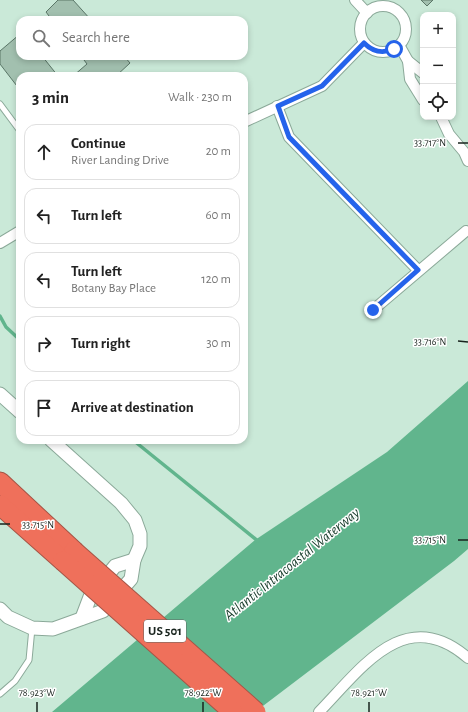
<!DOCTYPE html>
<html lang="en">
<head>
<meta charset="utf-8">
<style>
  body { margin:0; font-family:"Alegreya Sans",sans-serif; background:#f2f2f2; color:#222 }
  .controls { position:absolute; right:12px; top:12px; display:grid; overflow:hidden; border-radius:8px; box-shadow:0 2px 6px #0003 }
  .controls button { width:36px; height:36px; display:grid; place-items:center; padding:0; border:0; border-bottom:1px solid #e0e0e0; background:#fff; color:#222; font:20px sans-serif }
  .stop { position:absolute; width:12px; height:12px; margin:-9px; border:3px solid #2563eb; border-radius:50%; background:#fff }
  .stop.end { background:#2563eb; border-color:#fff; box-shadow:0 1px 4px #0008 }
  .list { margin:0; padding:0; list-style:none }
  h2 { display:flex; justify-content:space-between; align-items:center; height:52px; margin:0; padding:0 16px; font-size:17px }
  h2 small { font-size:13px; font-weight:400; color:#767676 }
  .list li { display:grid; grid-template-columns:26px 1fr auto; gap:12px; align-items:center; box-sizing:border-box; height:56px; margin:0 8px 8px; padding:0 8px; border:1px solid #e0e0e0; border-radius:12px }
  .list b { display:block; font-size:15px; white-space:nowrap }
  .list p { margin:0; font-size:13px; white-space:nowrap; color:#767676 }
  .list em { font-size:13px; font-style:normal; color:#767676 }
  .icon { flex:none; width:22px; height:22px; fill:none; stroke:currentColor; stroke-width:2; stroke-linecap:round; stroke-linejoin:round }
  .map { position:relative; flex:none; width:468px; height:712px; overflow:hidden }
  .search { position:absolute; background:#fff; box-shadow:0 2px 6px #0003; left:16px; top:16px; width:232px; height:44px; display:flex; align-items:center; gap:10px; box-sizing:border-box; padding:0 14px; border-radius:12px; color:#767676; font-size:15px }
  .panel { position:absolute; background:#fff; box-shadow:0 2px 6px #0003; left:16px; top:72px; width:232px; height:372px; border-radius:12px }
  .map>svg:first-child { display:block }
</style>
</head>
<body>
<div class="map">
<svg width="468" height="712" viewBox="0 0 468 712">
  <rect width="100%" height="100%" fill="#cae9d8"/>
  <!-- water -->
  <path fill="#61b58d" d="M 468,381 L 468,549 L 454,561 L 255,712 L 52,712 L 255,540 L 387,452 Z"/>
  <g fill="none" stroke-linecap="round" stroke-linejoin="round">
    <!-- stream -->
    <g stroke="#61b58d" stroke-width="3.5">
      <path d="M 0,316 L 6,327 L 20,340"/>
      <path d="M 133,440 L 258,541"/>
    </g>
  </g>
  <!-- building -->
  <g fill="#a2c0af" stroke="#5a7667">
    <path d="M 58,0 L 73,0 L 91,20 L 52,20 L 46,12 Z"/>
    <path d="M 421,0 L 433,0 L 427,6 Z"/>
    <path d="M 20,34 L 20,56 L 42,56 L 58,76 L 20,76 L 20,90 L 0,64 L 0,51 Z"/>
    <path d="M 81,56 L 124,56 L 130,63 L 116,76 L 73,76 L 87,64 Z"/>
  </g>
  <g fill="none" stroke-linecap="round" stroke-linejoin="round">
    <!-- service casing -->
    <g stroke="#8ba999" stroke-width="7">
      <g id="service">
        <path d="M 0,104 L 20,131"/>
        <path d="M 0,694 L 15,681 L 29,660 L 32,628"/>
      </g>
    </g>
    <!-- minor casing -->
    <g stroke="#8ba999" stroke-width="12">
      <g id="minor">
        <path d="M 355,0 L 367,13"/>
        <circle cx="383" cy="29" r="23"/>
        <path d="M 399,45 L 408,61 L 423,73"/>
        <path d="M 408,61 L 410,79 L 423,100"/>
        <path d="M 277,106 L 289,137 L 418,270"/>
        <path d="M 441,117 L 449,134 L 464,152 L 468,161"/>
        <path d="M 244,122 L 322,86 L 364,43"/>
        <path d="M 0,243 L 20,231"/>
        <path d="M 373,310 L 466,231"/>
        <path d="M 319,712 C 361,669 405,603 468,658"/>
      </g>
    </g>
    <!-- tertiary casing -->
    <g stroke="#8ba999" stroke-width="15">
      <g id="tertiary">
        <path d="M 0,394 L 20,412"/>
        <path d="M 0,609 L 8,617 L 32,628 L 53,629 L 103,611 L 131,579 L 134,560 L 140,546 L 140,534 L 135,520 L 121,503 L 51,440"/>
        <path d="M 82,618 L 90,597 L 115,566 L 134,560"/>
      </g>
    </g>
    <!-- motorway casing -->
    <g stroke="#a45546" stroke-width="21">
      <g id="motorway">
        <path d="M 0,482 L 74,551"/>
        <path d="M 0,505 L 63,561"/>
      </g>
    </g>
    <!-- service -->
    <use href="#service" stroke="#fff" stroke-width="5"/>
    <!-- minor -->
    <use href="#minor" stroke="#fff" stroke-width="10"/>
    <!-- tertiary -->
    <use href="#tertiary" stroke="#fff" stroke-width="13"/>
    <!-- motorway -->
    <use href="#motorway" stroke="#ef705b" stroke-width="19"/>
    <!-- motorway-bridge casing -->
    <g stroke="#a45546" stroke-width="21" stroke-linecap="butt">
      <g id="motorway-bridge">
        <path d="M 74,551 L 256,712"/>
        <path d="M 63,561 L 233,712"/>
      </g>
    </g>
    <!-- motorway-bridge -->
    <use href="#motorway-bridge" stroke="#ef705b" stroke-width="19"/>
  </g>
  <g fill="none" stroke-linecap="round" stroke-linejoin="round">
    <!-- route -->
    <path stroke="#2563eb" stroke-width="5" d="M 373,310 L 418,270 L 289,137 L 278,106 L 322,86 L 364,43 C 373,52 382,54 394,49"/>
  </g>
  <!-- ticks -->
  <path fill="none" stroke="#19241e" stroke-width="1.5" d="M 458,143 L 468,143M 458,341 L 468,342M 0,524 L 10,524M 458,540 L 468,540M 37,712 L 37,702M 203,712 L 203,702M 369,712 L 369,702"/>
  <g text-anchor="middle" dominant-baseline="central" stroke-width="3" stroke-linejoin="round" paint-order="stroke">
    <!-- shield labels -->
    <rect fill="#fff" stroke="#5e6662" stroke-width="1" x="144" y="620" width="42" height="22" rx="3"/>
    <g font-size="13" font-weight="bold" fill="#19241e">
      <text x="165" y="631">US 501</text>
    </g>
    <!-- water labels -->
    <g font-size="15" font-style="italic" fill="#173c2b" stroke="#fff">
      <text transform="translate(292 564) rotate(-39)">Atlantic Intracoastal Waterway</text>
    </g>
  </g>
  <g font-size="10" text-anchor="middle" fill="#19241e" stroke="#fff" stroke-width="3" stroke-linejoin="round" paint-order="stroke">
    <text x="430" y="146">33.717°N</text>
    <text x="430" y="345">33.716°N</text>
    <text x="38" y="528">33.715°N</text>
    <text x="430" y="543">33.715°N</text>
    <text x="37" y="696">78.923°W</text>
    <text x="203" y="696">78.922°W</text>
    <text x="369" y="696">78.921°W</text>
  </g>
</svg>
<div class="controls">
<button>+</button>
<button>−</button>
<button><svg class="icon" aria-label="locate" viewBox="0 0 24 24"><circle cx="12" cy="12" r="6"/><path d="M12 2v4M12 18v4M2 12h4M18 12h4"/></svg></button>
</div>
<div class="stop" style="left:394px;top:49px"></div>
<div class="stop end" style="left:373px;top:310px"></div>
<div class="search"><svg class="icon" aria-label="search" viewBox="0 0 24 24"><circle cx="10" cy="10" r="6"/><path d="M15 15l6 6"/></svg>Search here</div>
<section class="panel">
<h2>3 min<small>Walk · 230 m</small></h2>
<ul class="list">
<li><svg class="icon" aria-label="ahead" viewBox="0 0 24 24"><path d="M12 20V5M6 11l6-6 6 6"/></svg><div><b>Continue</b><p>River Landing Drive</p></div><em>20 m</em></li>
<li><svg class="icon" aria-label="left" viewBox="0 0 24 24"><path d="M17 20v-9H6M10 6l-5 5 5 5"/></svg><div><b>Turn left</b></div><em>60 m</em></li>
<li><svg class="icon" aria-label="left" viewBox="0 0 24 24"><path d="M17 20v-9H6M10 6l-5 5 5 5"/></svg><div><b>Turn left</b><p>Botany Bay Place</p></div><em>120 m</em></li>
<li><svg class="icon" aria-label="right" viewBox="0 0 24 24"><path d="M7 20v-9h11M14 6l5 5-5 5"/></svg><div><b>Turn right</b></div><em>30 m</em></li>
<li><svg class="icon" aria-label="arrive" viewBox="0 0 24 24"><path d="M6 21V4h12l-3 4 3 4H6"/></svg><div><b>Arrive at destination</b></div></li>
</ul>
</section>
</div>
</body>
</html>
